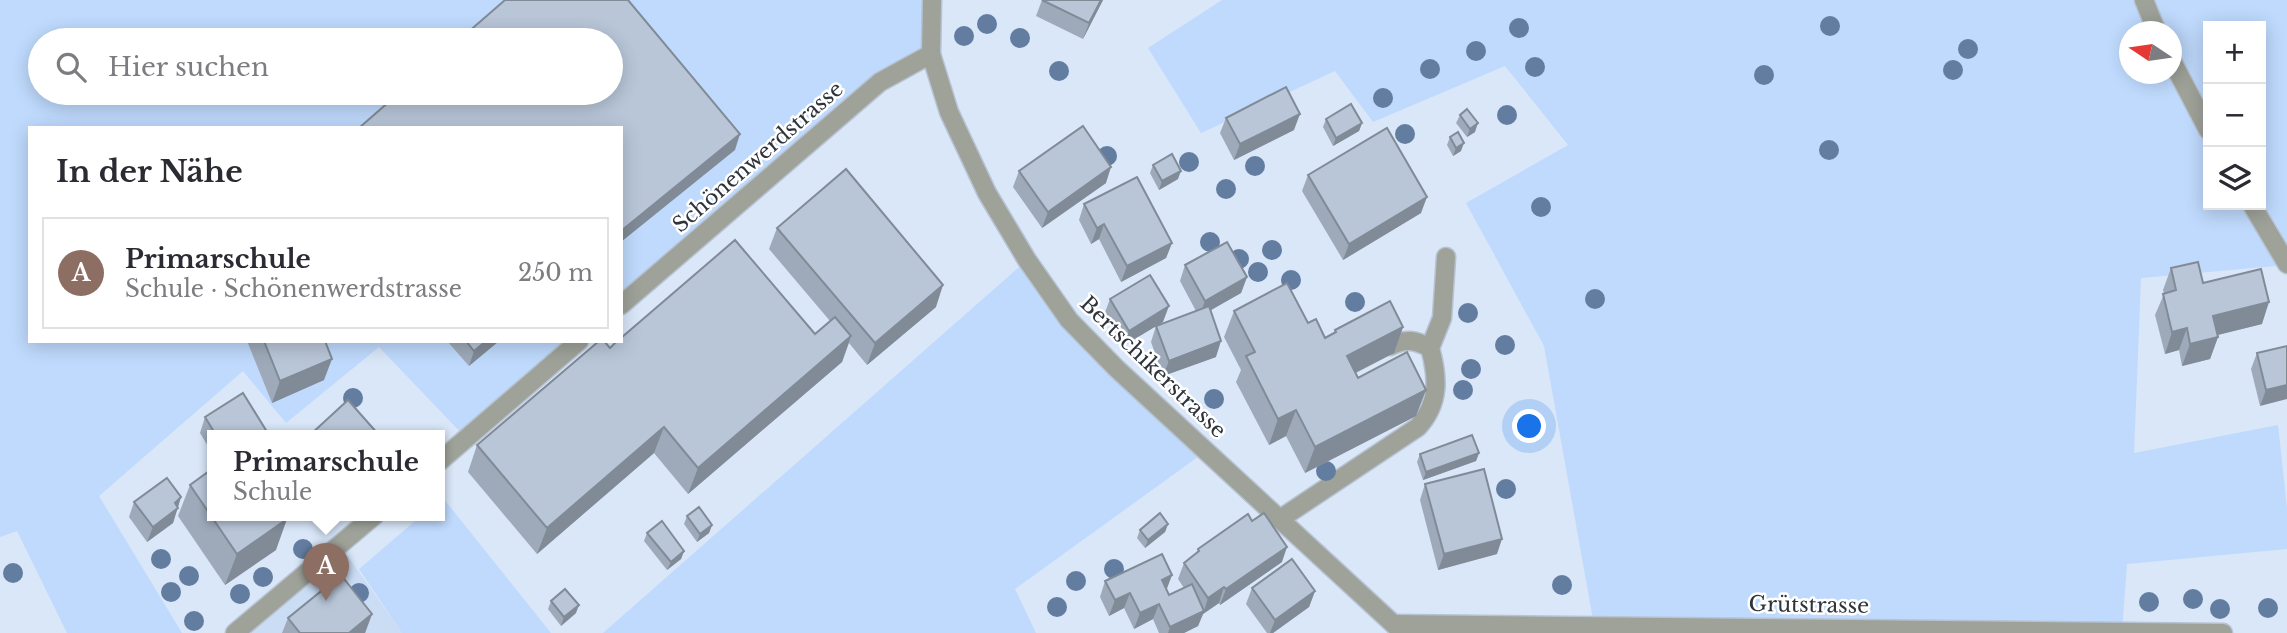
<!DOCTYPE html>
<html lang="de">
<head>
<meta charset="utf-8">
<style>
  body { margin:0; font-family:"Libre Baskerville",serif; background:#f7f7f7; color:#2b2b33 }
  .controls { position:absolute; right:21px; top:21px; display:grid; overflow:hidden; border-radius:0px; box-shadow:0 4px 18px #0003 }
  .controls button { width:63px; height:63px; display:grid; place-items:center; padding:0; border:0; border-bottom:2px solid #e1e1e2; background:#fff; color:#2b2b33; font:35px sans-serif }
  .compass { position:absolute; left:2119px; top:21px; width:63px; height:63px; border-radius:50%; background:#fff; box-shadow:0 4px 18px #0003; rotate:283deg }
  .you { position:absolute; left:1530px; top:427px; width:24px; height:24px; margin:-18px; border:5px solid #fff; border-radius:50%; background:#1a73e8; box-shadow:0 0 0 10px #1a73e833 }
  .badge { display:grid; place-items:center; width:46px; height:46px; border-radius:50%; background:#db2777; color:#fff; font-size:23px; font-weight:700 }
  .pin { position:absolute; translate:-50% -58px; filter:drop-shadow(0 2px 4px #0008) }
  .pin::after { content:''; position:absolute; top:37px; width:24px; height:21px; background:inherit; clip-path:polygon(0 0,100% 0,50% 100%) }
  .popup { position:absolute; left:207px; top:430px; width:238px; height:91px; box-sizing:border-box; display:grid; place-content:center; border-radius:0px; background:#fff; filter:drop-shadow(0 2px 5px #0005); font-size:23px; white-space:nowrap; color:#7c7c81 }
  .popup b { font-size:26px; color:#2b2b33 }
  .popup::after { content:''; position:absolute; left:50%; top:100%; margin-left:-14px; border:14px solid transparent; border-top-color:#fff }
  .list { margin:0; padding:0; list-style:none }
  h2 { display:flex; justify-content:space-between; align-items:center; height:91px; margin:0; padding:0 28px; font-size:30px }
  h2 small { font-size:23px; font-weight:400; color:#7c7c81 }
  .list li { display:grid; grid-template-columns:46px 1fr auto; gap:21px; align-items:center; box-sizing:border-box; height:112px; margin:0 14px 14px; padding:0 14px; border:2px solid #e1e1e2; border-radius:0px }
  .list b { display:block; font-size:26px; white-space:nowrap }
  .list p { margin:0; font-size:23px; white-space:nowrap; color:#7c7c81 }
  .list em { font-size:23px; font-style:normal; color:#7c7c81 }
  .icon { flex:none; width:38px; height:38px; fill:none; stroke:currentColor; stroke-width:2; stroke-linecap:round; stroke-linejoin:round }
  .map { position:relative; flex:none; width:2287px; height:633px; overflow:hidden }
  .search { position:absolute; background:#fff; box-shadow:0 4px 18px #0003; left:28px; top:28px; width:595px; height:77px; display:flex; align-items:center; gap:18px; box-sizing:border-box; padding:0 24px; border-radius:38px; color:#7c7c81; font-size:26px }
  .panel { position:absolute; background:#fff; box-shadow:0 4px 18px #0003; left:28px; top:126px; width:595px; height:217px; border-radius:0px }
  .map>svg:first-child { display:block }
</style>
</head>
<body>
<div class="map">
<svg width="2287" height="633" viewBox="0 0 2287 633">
  <rect width="100%" height="100%" fill="#d9e7f9"/>
  <!-- built -->
  <path fill="#caddf5" d="M 340,545 L 402,633 L 235,633 Z"/>
  <!-- green -->
  <g fill="#bfdafd" fill-rule="evenodd">
    <path d="M 0,0 L 943,0 L 931,7 L 931,54 L 880,82 L 621,305 L 621,128 L 30,128 L 30,341 L 579,341 L 466,438 L 379,347 L 286,423 L 243,371 L 99,496 L 182,633 L 67,633 L 17,531 L 0,537 ZM 40,40 L 611,40 L 611,93 L 40,93 Z"/>
    <path d="M 1222,0 L 2287,0 L 2287,265 L 2141,278 L 2134,453 L 2278,425 L 2287,508 L 2287,549 L 2127,564 L 2122,631 L 2223,633 L 1403,633 L 1594,625 L 1544,346 L 1466,203 L 1568,145 L 1505,66 L 1373,122 L 1335,71 L 1201,133 L 1148,48 ZM 2208,26 L 2261,26 L 2261,205 L 2208,205 ZM 2130,32 L 2172,32 L 2172,74 L 2130,74 Z"/>
    <path d="M 1027,260 L 1069,320 L 1206,451 L 1015,589 L 1036,633 L 603,633 Z"/>
    <path d="M 443,498 L 551,633 L 402,633 L 359,569 L 422,515 L 440,515 L 440,500 Z"/>
  </g>
  <g fill="none" stroke-linecap="round" stroke-linejoin="round">
    <!-- minor casing -->
    <g stroke="#b7c3d3" stroke-width="21">
      <g id="minor">
        <path d="M 932,0 L 931,54 L 949,112 L 987,193 L 1027,260 L 1069,320 L 1117,369 L 1402,632"/>
        <path d="M 2144,0 L 2157,32"/>
        <path d="M 2172,61 L 2208,130"/>
        <path d="M 2252,205 L 2287,264"/>
        <path d="M 621,305 L 880,82 L 931,54"/>
        <path d="M 1430,348 L 1442,318 L 1446,257"/>
        <path d="M 440,461 L 579,341"/>
        <path d="M 1280,519 L 1418,427 C 1440,403 1438,377 1430,348 C 1416,340 1405,338 1390,346"/>
        <path d="M 1394,624 L 2223,633"/>
        <path d="M 235,633 L 375,515"/>
      </g>
    </g>
    <!-- minor -->
    <use href="#minor" stroke="#9ea299" stroke-width="18"/>
  </g>
  <!-- trees -->
  <g fill="#627da0">
    <circle cx="987" cy="24" r="10"/>
    <circle cx="1830" cy="26" r="10"/>
    <circle cx="1519" cy="28" r="10"/>
    <circle cx="964" cy="36" r="10"/>
    <circle cx="1020" cy="38" r="10"/>
    <circle cx="1968" cy="49" r="10"/>
    <circle cx="1476" cy="51" r="10"/>
    <circle cx="1535" cy="67" r="10"/>
    <circle cx="1430" cy="69" r="10"/>
    <circle cx="1953" cy="70" r="10"/>
    <circle cx="1059" cy="71" r="10"/>
    <circle cx="1764" cy="75" r="10"/>
    <circle cx="1383" cy="98" r="10"/>
    <circle cx="1507" cy="115" r="10"/>
    <circle cx="1405" cy="134" r="10"/>
    <circle cx="1829" cy="150" r="10"/>
    <circle cx="1107" cy="156" r="10"/>
    <circle cx="1189" cy="162" r="10"/>
    <circle cx="1255" cy="166" r="10"/>
    <circle cx="1226" cy="189" r="10"/>
    <circle cx="1541" cy="207" r="10"/>
    <circle cx="1210" cy="242" r="10"/>
    <circle cx="1272" cy="250" r="10"/>
    <circle cx="1239" cy="259" r="10"/>
    <circle cx="1258" cy="272" r="10"/>
    <circle cx="1291" cy="280" r="10"/>
    <circle cx="1595" cy="299" r="10"/>
    <circle cx="1355" cy="302" r="10"/>
    <circle cx="1468" cy="313" r="10"/>
    <circle cx="1505" cy="345" r="10"/>
    <circle cx="1471" cy="369" r="10"/>
    <circle cx="1463" cy="390" r="10"/>
    <circle cx="353" cy="398" r="10"/>
    <circle cx="1214" cy="399" r="10"/>
    <circle cx="1326" cy="471" r="10"/>
    <circle cx="1506" cy="489" r="10"/>
    <circle cx="303" cy="549" r="10"/>
    <circle cx="161" cy="559" r="10"/>
    <circle cx="1114" cy="569" r="10"/>
    <circle cx="13" cy="573" r="10"/>
    <circle cx="189" cy="576" r="10"/>
    <circle cx="263" cy="577" r="10"/>
    <circle cx="1076" cy="581" r="10"/>
    <circle cx="1562" cy="585" r="10"/>
    <circle cx="171" cy="592" r="10"/>
    <circle cx="359" cy="593" r="10"/>
    <circle cx="240" cy="594" r="10"/>
    <circle cx="2193" cy="599" r="10"/>
    <circle cx="2149" cy="602" r="10"/>
    <circle cx="1057" cy="607" r="10"/>
    <circle cx="2268" cy="608" r="10"/>
    <circle cx="2220" cy="609" r="10"/>
    <circle cx="194" cy="621" r="10"/>
  </g>
  <!-- wall -->
  <g fill="#9eaaba">
    <path d="M 1042,0 L 1103,0 L 1083,39 L 1036,16 Z"/>
    <path d="M 1460,115 L 1475,132 L 1467,137 L 1456,123 Z"/>
    <path d="M 1226,118 L 1294,130 L 1234,160 L 1220,133 Z"/>
    <path d="M 1326,119 L 1362,123 L 1359,131 L 1333,146 L 1323,127 Z"/>
    <path d="M 1450,137 L 1461,151 L 1453,156 L 1447,145 Z"/>
    <path d="M 1153,165 L 1178,179 L 1159,190 L 1150,173 Z"/>
    <path d="M 1019,171 L 1106,183 L 1042,228 L 1013,187 Z"/>
    <path d="M 1308,175 L 1421,213 L 1343,260 L 1302,191 Z"/>
    <path d="M 1084,204 L 1172,243 L 1166,258 L 1121,282 L 1099,239 L 1091,244 L 1079,220 Z"/>
    <path d="M 777,228 L 936,307 L 867,365 L 849,343 L 842,362 L 688,494 L 654,453 L 537,554 L 468,472 L 477,445 L 610,348 L 815,334 L 830,321 L 769,249 Z"/>
    <path d="M 1185,265 L 1247,277 L 1241,293 L 1210,310 L 1216,357 L 1163,376 L 1151,342 L 1156,326 L 1123,346 L 1104,315 L 1110,299 L 1163,322 L 1158,325 L 1196,311 L 1180,281 Z"/>
    <path d="M 2171,268 L 2203,283 L 2262,324 L 2218,335 L 2218,337 L 2210,359 L 2182,366 L 2179,350 L 2165,354 L 2155,315 L 2164,294 L 2163,290 Z"/>
    <path d="M 1234,311 L 1325,338 L 1334,333 L 1335,330 L 1403,327 L 1394,353 L 1356,373 L 1358,378 L 1416,416 L 1305,473 L 1286,436 L 1269,445 L 1236,382 L 1241,370 L 1224,337 Z"/>
    <path d="M 247,341 L 325,341 L 324,380 L 272,403 Z"/>
    <path d="M 447,341 L 499,341 L 469,366 Z"/>
    <path d="M 2287,346 L 2260,406 L 2251,369 L 2257,353 Z"/>
    <path d="M 205,417 L 269,435 L 212,435 L 212,453 L 200,433 Z"/>
    <path d="M 1479,453 L 1476,461 L 1423,480 L 1417,462 L 1420,454 Z"/>
    <path d="M 1425,484 L 1497,554 L 1438,570 L 1420,500 Z"/>
    <path d="M 190,485 L 276,550 L 225,585 L 178,516 Z"/>
    <path d="M 181,497 L 173,523 L 147,542 L 129,517 L 134,502 Z"/>
    <path d="M 687,516 L 712,525 L 709,533 L 697,542 L 684,524 Z"/>
    <path d="M 1168,524 L 1165,532 L 1145,548 L 1137,538 L 1140,530 Z"/>
    <path d="M 647,533 L 684,551 L 681,559 L 667,570 L 644,541 Z"/>
    <path d="M 1198,549 L 1282,562 L 1220,605 L 1219,603 L 1203,614 L 1198,626 L 1184,633 L 1159,633 L 1153,619 L 1134,629 L 1124,608 L 1109,616 L 1100,597 L 1105,581 L 1172,575 L 1166,590 L 1169,595 L 1184,588 L 1178,579 L 1184,563 L 1196,554 Z"/>
    <path d="M 1252,588 L 1315,591 L 1309,607 L 1273,633 L 1267,633 L 1246,604 Z"/>
    <path d="M 551,601 L 576,613 L 561,626 L 548,609 Z"/>
    <path d="M 372,614 L 365,633 L 282,633 L 288,618 Z"/>
  </g>
  <!-- shaded-wall -->
  <g fill="#818b97">
    <path d="M 1101,0 L 1103,0 L 1083,39 L 1089,23 Z"/>
    <path d="M 1300,114 L 1294,130 L 1234,160 L 1240,144 Z"/>
    <path d="M 1362,123 L 1359,131 L 1333,146 L 1336,138 Z"/>
    <path d="M 1478,123 L 1475,132 L 1467,137 L 1470,129 Z"/>
    <path d="M 740,134 L 735,150 L 621,242 L 621,231 Z"/>
    <path d="M 1464,143 L 1461,151 L 1453,156 L 1456,148 Z"/>
    <path d="M 1111,167 L 1106,183 L 1042,228 L 1048,212 Z"/>
    <path d="M 1181,171 L 1178,179 L 1159,190 L 1162,181 Z"/>
    <path d="M 1427,197 L 1421,213 L 1343,260 L 1349,244 Z"/>
    <path d="M 1104,224 L 1099,239 L 1091,244 L 1097,228 Z"/>
    <path d="M 1172,243 L 1166,258 L 1121,282 L 1127,266 Z"/>
    <path d="M 1247,277 L 1241,293 L 1199,317 L 1205,301 Z"/>
    <path d="M 943,285 L 936,307 L 867,365 L 875,343 Z"/>
    <path d="M 2269,302 L 2262,324 L 2205,338 L 2213,316 Z"/>
    <path d="M 1169,306 L 1163,322 L 1123,346 L 1129,331 Z"/>
    <path d="M 1403,327 L 1394,353 L 1337,382 L 1347,356 Z"/>
    <path d="M 2187,328 L 2179,350 L 2165,354 L 2172,332 Z"/>
    <path d="M 851,336 L 842,362 L 688,494 L 698,468 Z"/>
    <path d="M 2218,337 L 2210,359 L 2182,366 L 2190,344 Z"/>
    <path d="M 486,341 L 499,341 L 469,366 L 474,351 Z"/>
    <path d="M 1221,341 L 1216,357 L 1163,376 L 1169,361 Z"/>
    <path d="M 332,359 L 324,380 L 272,403 L 280,381 Z"/>
    <path d="M 2287,385 L 2287,399 L 2260,406 L 2266,390 Z"/>
    <path d="M 1426,390 L 1416,416 L 1305,473 L 1315,447 Z"/>
    <path d="M 1296,410 L 1286,436 L 1269,445 L 1278,419 Z"/>
    <path d="M 664,427 L 654,453 L 537,554 L 547,528 Z"/>
    <path d="M 1479,453 L 1476,461 L 1423,480 L 1426,472 Z"/>
    <path d="M 181,497 L 173,523 L 147,542 L 153,527 L 175,503 Z"/>
    <path d="M 287,519 L 276,550 L 225,585 L 237,554 Z"/>
    <path d="M 1168,524 L 1165,532 L 1145,548 L 1148,540 Z"/>
    <path d="M 712,525 L 709,533 L 697,542 L 700,534 Z"/>
    <path d="M 1502,539 L 1497,554 L 1438,570 L 1444,554 Z"/>
    <path d="M 1287,547 L 1282,562 L 1220,605 L 1226,589 Z"/>
    <path d="M 684,551 L 681,559 L 667,570 L 671,562 Z"/>
    <path d="M 1172,575 L 1166,591 L 1162,580 Z"/>
    <path d="M 1224,587 L 1219,603 L 1203,614 L 1198,626 L 1184,633 L 1168,633 L 1170,627 L 1204,611 L 1208,598 Z"/>
    <path d="M 1315,591 L 1309,607 L 1273,633 L 1270,633 L 1275,620 Z"/>
    <path d="M 1130,593 L 1124,608 L 1109,616 L 1115,600 Z"/>
    <path d="M 1159,604 L 1153,619 L 1134,629 L 1140,613 Z"/>
    <path d="M 579,605 L 576,613 L 561,626 L 564,617 Z"/>
    <path d="M 372,614 L 365,633 L 349,633 Z"/>
  </g>
  <!-- building -->
  <g fill="#b8c6d8" stroke="#818b97" stroke-width="2">
    <path d="M 505,0 L 628,0 L 740,134 L 621,231 L 621,128 L 359,128 L 399,93 L 611,93 L 611,40 L 459,40 Z"/>
    <path d="M 1042,0 L 1101,0 L 1089,23 Z"/>
    <path d="M 1286,87 L 1300,114 L 1240,144 L 1226,118 Z"/>
    <path d="M 1351,104 L 1362,123 L 1336,138 L 1326,119 Z"/>
    <path d="M 1467,109 L 1478,123 L 1470,129 L 1460,115 Z"/>
    <path d="M 1083,126 L 1111,167 L 1048,212 L 1019,171 Z"/>
    <path d="M 1387,128 L 1427,197 L 1349,244 L 1308,175 Z"/>
    <path d="M 1458,132 L 1464,143 L 1456,148 L 1450,137 Z"/>
    <path d="M 1172,154 L 1181,171 L 1162,181 L 1153,165 Z"/>
    <path d="M 846,169 L 943,285 L 875,343 L 777,228 Z"/>
    <path d="M 1137,177 L 1172,243 L 1127,266 L 1104,224 L 1097,228 L 1084,204 Z"/>
    <path d="M 735,240 L 815,334 L 835,317 L 851,336 L 698,468 L 664,427 L 547,528 L 477,445 L 599,341 L 604,341 L 610,348 L 617,341 L 621,341 L 621,338 Z"/>
    <path d="M 1227,242 L 1247,277 L 1205,301 L 1185,265 Z"/>
    <path d="M 2198,262 L 2203,283 L 2261,269 L 2269,302 L 2213,316 L 2218,337 L 2190,344 L 2187,328 L 2172,332 L 2163,294 L 2176,290 L 2171,268 Z"/>
    <path d="M 1150,275 L 1169,306 L 1129,331 L 1110,299 Z"/>
    <path d="M 1287,283 L 1308,323 L 1316,319 L 1325,338 L 1336,332 L 1335,330 L 1390,301 L 1403,327 L 1347,356 L 1358,378 L 1407,352 L 1426,390 L 1315,447 L 1296,410 L 1278,419 L 1246,356 L 1255,352 L 1234,311 Z"/>
    <path d="M 1209,306 L 1221,341 L 1169,361 L 1156,326 Z"/>
    <path d="M 264,341 L 325,341 L 332,359 L 280,381 Z"/>
    <path d="M 466,341 L 486,341 L 474,351 Z"/>
    <path d="M 2287,346 L 2287,385 L 2266,390 L 2257,353 Z"/>
    <path d="M 243,393 L 269,435 L 216,435 L 205,417 Z"/>
    <path d="M 348,400 L 379,435 L 312,435 L 311,434 Z"/>
    <path d="M 1472,435 L 1479,453 L 1426,472 L 1420,454 Z"/>
    <path d="M 212,469 L 212,515 L 285,515 L 287,519 L 237,554 L 190,485 Z"/>
    <path d="M 1484,469 L 1502,539 L 1444,554 L 1425,484 Z"/>
    <path d="M 167,478 L 181,497 L 175,503 L 178,508 L 153,527 L 134,502 Z"/>
    <path d="M 699,507 L 712,525 L 700,534 L 687,516 Z"/>
    <path d="M 1160,513 L 1168,524 L 1148,540 L 1140,530 Z"/>
    <path d="M 1264,513 L 1287,547 L 1226,589 L 1224,587 L 1208,598 L 1184,563 L 1199,551 L 1198,549 L 1248,514 L 1252,521 Z"/>
    <path d="M 662,521 L 684,551 L 671,562 L 647,533 Z"/>
    <path d="M 1162,554 L 1172,575 L 1162,580 L 1169,595 L 1192,584 L 1204,611 L 1170,627 L 1159,604 L 1140,613 L 1130,593 L 1115,600 L 1105,581 Z"/>
    <path d="M 1292,559 L 1315,591 L 1275,620 L 1252,588 Z"/>
    <path d="M 341,575 L 372,614 L 349,633 L 300,633 L 288,618 Z"/>
    <path d="M 565,589 L 579,605 L 564,617 L 551,601 Z"/>
  </g>
  <g text-anchor="middle" dominant-baseline="central" stroke-width="5" stroke-linejoin="round" paint-order="stroke">
    <!-- street labels -->
    <g font-size="21" fill="#2f343b" stroke="#fff">
      <text transform="translate(758 157) rotate(-41)">Schönenwerdstrasse</text>
      <text transform="translate(1153 367) rotate(44)">Bertschikerstrasse</text>
      <text transform="translate(1809 605) rotate(1)">Grütstrasse</text>
    </g>
  </g>
</svg>
<div class="controls">
<button>+</button>
<button>−</button>
<button><svg class="icon" aria-label="layers" viewBox="0 0 24 24"><path d="M12 4l9 5-9 5-9-5zM3 14l9 5 9-5"/></svg></button>
</div>
<svg class="compass" viewBox="-18 -18 36 36"><path d="M0-13l5 13h-10z" fill="#e53935"/><path d="M0 13l5-13h-10z" fill="#7c7c81"/></svg>
<div class="you"></div>
<div class="pin badge" style="left:326px;top:601px;background:#8d6e63">A</div>
<div class="popup"><b>Primarschule</b>Schule</div>
<div class="search"><svg class="icon" aria-label="search" viewBox="0 0 24 24"><circle cx="10" cy="10" r="6"/><path d="M15 15l6 6"/></svg>Hier suchen</div>
<section class="panel">
<h2>In der Nähe<small></small></h2>
<ul class="list">
<li><span class="badge" style="background:#8d6e63">A</span><div><b>Primarschule</b><p>Schule · Schönenwerdstrasse</p></div><em>250 m</em></li>
</ul>
</section>
</div>
</body>
</html>
